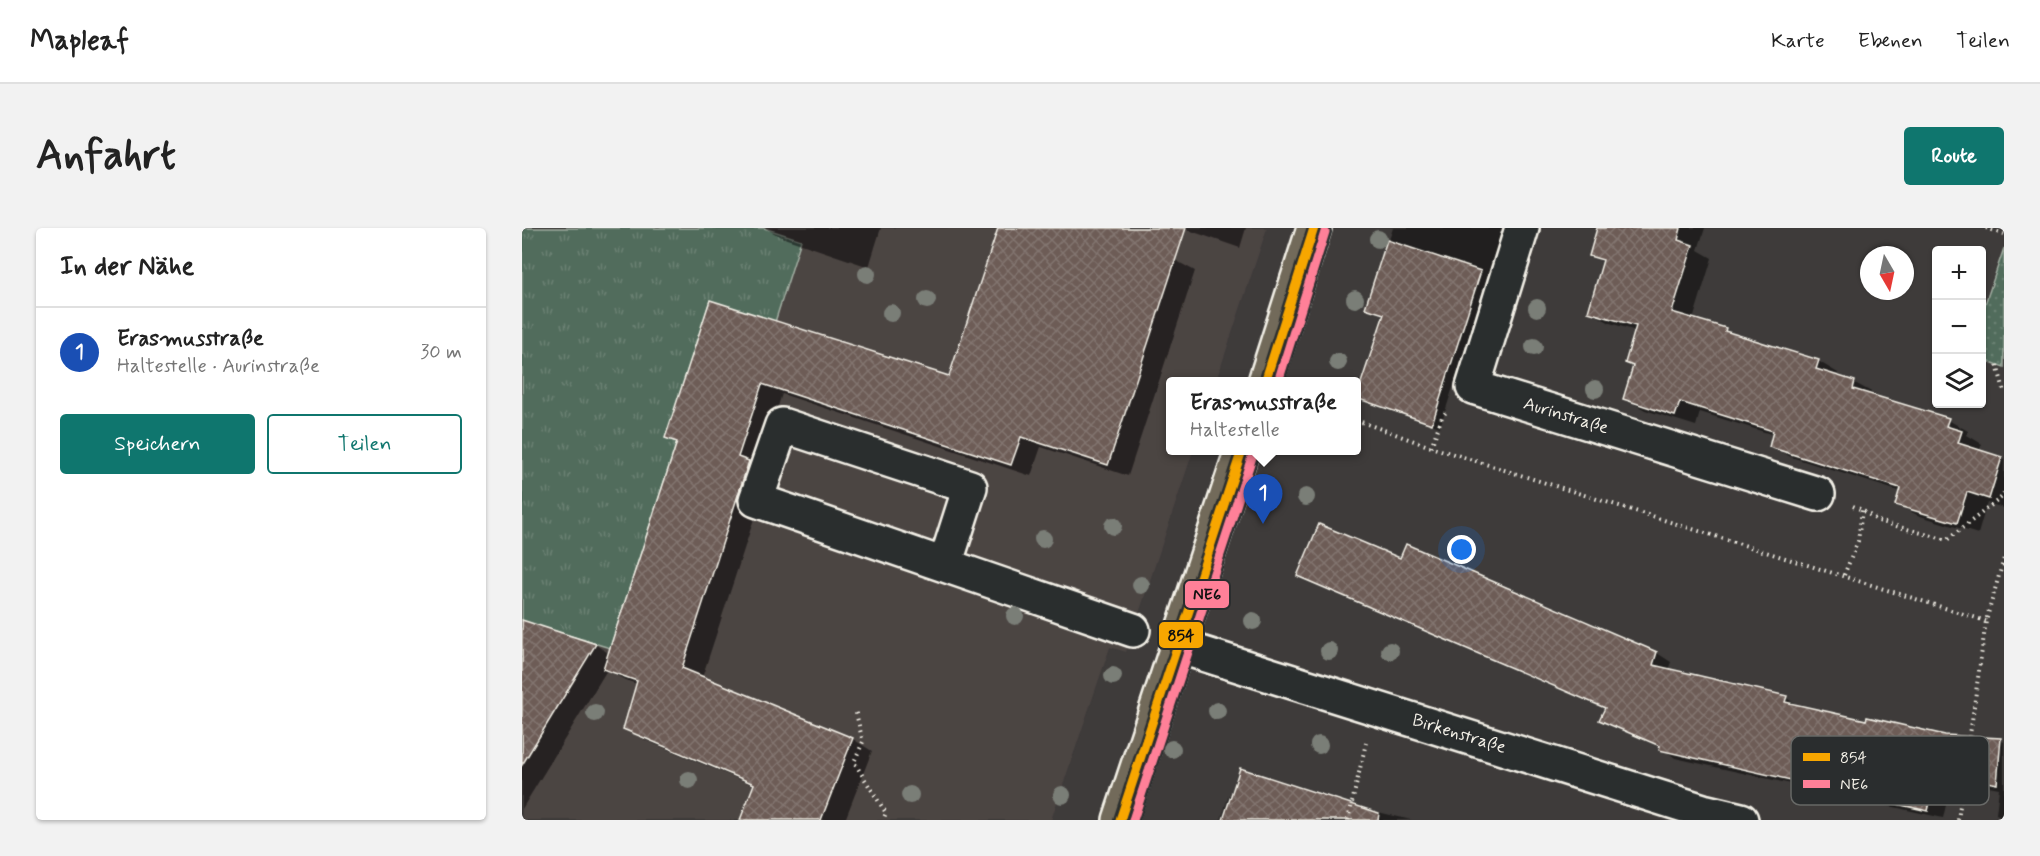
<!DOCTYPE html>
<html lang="de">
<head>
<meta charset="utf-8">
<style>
  body { margin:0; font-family:Mynerve,sans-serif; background:#f2f2f2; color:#222 }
  .controls { position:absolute; right:18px; top:18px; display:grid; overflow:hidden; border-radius:6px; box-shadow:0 2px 4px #0004 }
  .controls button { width:54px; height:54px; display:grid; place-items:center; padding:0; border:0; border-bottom:2px solid #e0e0e0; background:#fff; color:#222; font:30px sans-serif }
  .compass { position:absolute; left:1338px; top:18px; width:54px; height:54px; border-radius:50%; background:#fff; box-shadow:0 2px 4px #0004; rotate:171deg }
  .you { position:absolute; left:940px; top:322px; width:21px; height:21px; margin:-15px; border:4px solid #fff; border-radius:50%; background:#1a73e8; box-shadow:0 0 0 9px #1a73e833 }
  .badge { display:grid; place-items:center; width:39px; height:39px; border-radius:50%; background:#0f766e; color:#fff; font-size:20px; font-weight:700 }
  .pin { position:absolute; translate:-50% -50px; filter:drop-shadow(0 2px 3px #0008) }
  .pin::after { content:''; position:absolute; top:32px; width:21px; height:18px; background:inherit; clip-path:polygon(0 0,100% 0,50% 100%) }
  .popup { position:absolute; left:644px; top:149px; width:195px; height:78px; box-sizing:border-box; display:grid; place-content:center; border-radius:6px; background:#fff; filter:drop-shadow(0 2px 4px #0005); font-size:20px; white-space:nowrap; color:#767676 }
  .popup b { font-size:22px; color:#222 }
  .popup::after { content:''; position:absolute; left:50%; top:100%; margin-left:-12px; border:12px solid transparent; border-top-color:#fff }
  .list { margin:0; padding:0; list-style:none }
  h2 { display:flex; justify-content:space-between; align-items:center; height:78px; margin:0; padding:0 24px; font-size:26px }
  h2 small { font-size:20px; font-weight:400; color:#767676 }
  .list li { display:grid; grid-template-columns:39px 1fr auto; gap:18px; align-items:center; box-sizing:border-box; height:90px; padding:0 24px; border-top:2px solid #e0e0e0 }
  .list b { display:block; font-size:22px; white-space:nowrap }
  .list p { margin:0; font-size:20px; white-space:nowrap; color:#767676 }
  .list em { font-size:20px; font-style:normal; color:#767676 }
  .actions { display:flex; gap:12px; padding:18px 24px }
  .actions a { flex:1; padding:14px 0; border:2px solid #0f766e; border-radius:6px; text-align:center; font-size:21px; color:#0f766e }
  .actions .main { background:#0f766e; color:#fff }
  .icon { flex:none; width:33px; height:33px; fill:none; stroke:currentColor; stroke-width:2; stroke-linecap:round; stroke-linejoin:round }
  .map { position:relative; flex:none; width:1482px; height:592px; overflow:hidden; border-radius:6px }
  header { display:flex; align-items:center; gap:36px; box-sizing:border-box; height:84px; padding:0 30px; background:#fff; border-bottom:2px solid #e0e0e0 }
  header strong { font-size:28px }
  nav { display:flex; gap:33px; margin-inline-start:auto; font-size:21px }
  .intro { display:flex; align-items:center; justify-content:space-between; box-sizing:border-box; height:144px; padding:0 36px }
  h1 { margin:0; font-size:42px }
  .button { padding:15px 27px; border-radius:6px; background:#0f766e; color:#fff; font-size:21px; font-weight:700 }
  main { display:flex; gap:36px; padding:0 36px }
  aside { flex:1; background:#fff; border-radius:6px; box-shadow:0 2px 4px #0004 }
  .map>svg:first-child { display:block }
</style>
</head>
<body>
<header>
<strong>Mapleaf</strong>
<nav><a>Karte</a><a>Ebenen</a><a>Teilen</a></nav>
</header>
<div class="intro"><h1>Anfahrt</h1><a class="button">Route</a></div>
<main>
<aside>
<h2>In der Nähe<small></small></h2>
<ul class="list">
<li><span class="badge" style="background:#1a4fb4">1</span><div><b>Erasmusstraße</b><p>Haltestelle · Aurinstraße</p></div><em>30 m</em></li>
</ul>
<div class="actions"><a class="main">Speichern</a><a>Teilen</a></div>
</aside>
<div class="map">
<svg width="1482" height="592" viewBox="0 0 1482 592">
  <defs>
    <pattern id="grass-tufts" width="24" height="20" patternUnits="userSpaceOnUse" patternTransform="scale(1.5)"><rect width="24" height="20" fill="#516c5c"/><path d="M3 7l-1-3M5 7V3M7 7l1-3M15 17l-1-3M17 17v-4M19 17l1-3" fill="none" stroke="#6b8173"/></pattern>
    <pattern id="park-dots" width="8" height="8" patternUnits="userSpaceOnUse" patternTransform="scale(1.5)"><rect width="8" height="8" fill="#516c5c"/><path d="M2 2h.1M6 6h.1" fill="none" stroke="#6b8173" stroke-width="1.8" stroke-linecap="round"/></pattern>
    <pattern id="building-cross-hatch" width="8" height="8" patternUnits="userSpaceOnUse" patternTransform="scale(1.5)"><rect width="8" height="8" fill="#6d5c57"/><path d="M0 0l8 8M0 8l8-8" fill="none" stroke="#82746f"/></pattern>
  </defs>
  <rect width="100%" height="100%" fill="#3e3b3a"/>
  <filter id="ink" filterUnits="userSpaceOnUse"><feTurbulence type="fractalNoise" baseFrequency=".0167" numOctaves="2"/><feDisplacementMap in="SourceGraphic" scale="12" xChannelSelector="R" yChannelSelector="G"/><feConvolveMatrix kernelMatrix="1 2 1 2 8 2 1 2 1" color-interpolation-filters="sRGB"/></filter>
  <g filter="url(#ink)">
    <!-- built -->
    <path fill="#4c4543" d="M 0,0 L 745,0 L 694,153 L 648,154 L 648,222 L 671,223 L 604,424 L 588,419 L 529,592 L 0,592 Z"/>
    <!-- grass -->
    <path fill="url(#grass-tufts)" stroke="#a2aea2" stroke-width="1.5" d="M 0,0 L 242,0 L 279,12 L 253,94 L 188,73 L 144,210 L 155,214 L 88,420 L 0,393 Z"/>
    <!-- park -->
    <path fill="url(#park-dots)" stroke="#a2aea2" stroke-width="1.5" d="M 1482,20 L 1482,139 L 1460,131 L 1460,85 Z"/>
    <!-- shadow -->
    <g fill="#0007">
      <path d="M 243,0 L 359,0 L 347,39 L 259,9 Z"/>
      <path d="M 477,0 L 578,0 L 653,32 L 673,43 L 606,248 L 519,219 L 509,248 L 260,166 L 236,239 L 247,245 L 180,450 L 331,511 L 350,523 L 323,592 L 219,592 L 233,558 L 123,512 L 103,501 L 115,456 L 103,452 L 85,442 L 0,581 L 0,393 L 74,417 L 88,426 L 156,215 L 145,209 L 189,74 L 428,150 Z"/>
      <path d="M 660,0 L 724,0 L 718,20 Z"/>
      <path d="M 871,0 L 983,0 L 918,199 L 844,174 L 836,170 L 863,87 L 845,79 Z"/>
      <path d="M 1077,0 L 1183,0 L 1176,22 L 1190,30 L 1171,92 L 1203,101 L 1214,108 L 1296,133 L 1316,145 L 1315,149 L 1333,155 L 1353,166 L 1352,169 L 1426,192 L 1446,203 L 1445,207 L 1460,216 L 1457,223 L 1482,232 L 1482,280 L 1465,275 L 1456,306 L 1395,287 L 1375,276 L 1379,264 L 1269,229 L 1248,218 L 1252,207 L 1178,184 L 1174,198 L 1123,182 L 1103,170 L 1112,139 L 1104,135 L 1114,103 L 1088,95 L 1067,83 L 1082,35 L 1069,27 Z"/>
      <path d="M 879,331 L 1135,425 L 1149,434 L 1146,442 L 1264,470 L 1279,479 L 1423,508 L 1478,512 L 1482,514 L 1482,590 L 1474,586 L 1477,560 L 1430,551 L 1421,590 L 1153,530 L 1139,519 L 1094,500 L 1079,492 L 1084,481 L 791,355 L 777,347 Z"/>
      <path d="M 707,567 L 819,575 L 889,592 L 699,592 Z"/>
    </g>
    <!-- building -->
    <g fill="url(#building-cross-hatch)" stroke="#f4f1e8" stroke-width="1.5">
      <path d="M 476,0 L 664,0 L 586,237 L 499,209 L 489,237 L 240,156 L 216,229 L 227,233 L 160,440 L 331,510 L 299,592 L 218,592 L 232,556 L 101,501 L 115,453 L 81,441 L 155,214 L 143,210 L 188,72 L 427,148 Z"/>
      <path d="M 1075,0 L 1159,0 L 1156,12 L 1171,17 L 1150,84 L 1204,100 L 1203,103 L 1297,132 L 1294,141 L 1333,153 L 1331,161 L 1427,190 L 1424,198 L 1440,203 L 1436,215 L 1480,229 L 1467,271 L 1445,264 L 1435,295 L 1373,277 L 1378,260 L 1247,219 L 1251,203 L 1158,174 L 1153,188 L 1101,171 L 1111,138 L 1103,135 L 1114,98 L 1066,84 L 1081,32 L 1067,28 Z"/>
      <path d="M 865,12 L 959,43 L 910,196 L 834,170 L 862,86 L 843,80 Z"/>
      <path d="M 797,296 L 878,330 L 884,316 L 1135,424 L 1131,437 L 1265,468 L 1263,474 L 1344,492 L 1345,489 L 1423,507 L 1479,510 L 1475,556 L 1415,543 L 1406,583 L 1137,522 L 1138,518 L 1077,492 L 1083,480 L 775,348 Z"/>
      <path d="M 0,392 L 74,416 L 0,537 Z"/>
      <path d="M 718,540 L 857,585 L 856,592 L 701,592 Z"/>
    </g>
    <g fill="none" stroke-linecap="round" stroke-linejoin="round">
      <!-- minor casing -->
      <g stroke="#f4f1e8" stroke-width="38">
        <g id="minor">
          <path d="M 1000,0 L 951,159 L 1296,266"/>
          <path d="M 423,337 L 448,259 L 260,197 L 234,272 L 611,402"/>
          <path d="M 656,418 L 1181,583 L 1219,592"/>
        </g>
      </g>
      <!-- major casing -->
      <g stroke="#f4f1e8" stroke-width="38">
        <g id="major">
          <path d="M 743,154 L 792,0"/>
          <path d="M 598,592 L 720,222"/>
        </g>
      </g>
      <!-- path -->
      <g stroke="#f4f1e8" stroke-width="4" stroke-dasharray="1.5 4.5" stroke-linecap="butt">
        <path d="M 1464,0 L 1482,6"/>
        <path d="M 1475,137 L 1482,162"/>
        <path d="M 834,192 L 909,219 L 1464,393"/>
        <path d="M 909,219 L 920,189 L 924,184"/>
        <path d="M 1331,278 L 1340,282 L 1356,293 L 1425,312 L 1480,269 L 1482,264"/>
        <path d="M 1322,347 L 1336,313 L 1340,282"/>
        <path d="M 334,485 L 341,514 L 332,534 L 364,585 L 361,592"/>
        <path d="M 826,592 L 844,515"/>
        <path d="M 1436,592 L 1464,393 L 1482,330"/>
      </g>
      <!-- minor -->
      <use href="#minor" stroke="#2a2d2e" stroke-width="33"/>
      <!-- major -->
      <use href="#major" stroke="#726b5a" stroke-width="33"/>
      <!-- bus-1 casing -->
      <g stroke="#2a2d2e" stroke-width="14">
        <g id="bus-1">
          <path d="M 743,154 L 792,0"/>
          <path d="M 598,592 L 720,222"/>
        </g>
      </g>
      <!-- bus-2 casing -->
      <g stroke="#2a2d2e" stroke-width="14">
        <g id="bus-2">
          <path d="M 756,154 L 803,4"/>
          <path d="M 611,592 L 731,226"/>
        </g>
      </g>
      <!-- bus-1 -->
      <use href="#bus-1" stroke="#f7a600" stroke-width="9"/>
      <!-- bus-2 -->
      <use href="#bus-2" stroke="#ff8098" stroke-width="9"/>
    </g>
    <!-- trees -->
    <g fill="#7a7e77">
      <circle cx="856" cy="11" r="9"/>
      <circle cx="345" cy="46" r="9"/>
      <circle cx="833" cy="71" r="9"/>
      <circle cx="405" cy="72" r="9"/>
      <circle cx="1015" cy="80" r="9"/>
      <circle cx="369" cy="85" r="9"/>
      <circle cx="1012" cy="119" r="9"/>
      <circle cx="816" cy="134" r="9"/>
      <circle cx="1073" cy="161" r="9"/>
      <circle cx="784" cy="269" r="9"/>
      <circle cx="591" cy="298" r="9"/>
      <circle cx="521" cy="311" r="9"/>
      <circle cx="619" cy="357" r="9"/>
      <circle cx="493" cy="388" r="9"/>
      <circle cx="731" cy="393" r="9"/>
      <circle cx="807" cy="423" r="9"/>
      <circle cx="868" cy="423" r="9"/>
      <circle cx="591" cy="448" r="9"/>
      <circle cx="695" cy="483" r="9"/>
      <circle cx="73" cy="485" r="9"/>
      <circle cx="797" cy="517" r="9"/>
      <circle cx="650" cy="521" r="9"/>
      <circle cx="167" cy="552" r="9"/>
      <circle cx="388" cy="567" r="9"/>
      <circle cx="540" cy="567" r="9"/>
    </g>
  </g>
  <g text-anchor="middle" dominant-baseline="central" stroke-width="5" stroke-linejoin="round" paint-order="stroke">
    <!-- street labels -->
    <g font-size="18" fill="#f4f1e8" stroke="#2a2d2e">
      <text transform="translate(1044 188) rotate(17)">Aurinstraße</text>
      <text transform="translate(937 506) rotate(17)">Birkenstraße</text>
    </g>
  </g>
  <!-- legend -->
  <rect x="1269" y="508" width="198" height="69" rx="9" fill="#2a2d2e" stroke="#676866" stroke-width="1.5"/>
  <rect x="1281" y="525" width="27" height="8" fill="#f7a600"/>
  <rect x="1281" y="552" width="27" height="8" fill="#ff8098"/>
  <g font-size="16" fill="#f4f1e8">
    <text x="1318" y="535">854</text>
    <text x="1318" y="562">NE6</text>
  </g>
  <g stroke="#2a2d2e" stroke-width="2">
    <rect x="662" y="352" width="46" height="29" rx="6" fill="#ff8098"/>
    <rect x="636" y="393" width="46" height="28" rx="6" fill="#f7a600"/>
  </g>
  <g font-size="16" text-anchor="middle" font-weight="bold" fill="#111">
    <text x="685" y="372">NE6</text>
    <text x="659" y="413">854</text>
  </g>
</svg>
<div class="controls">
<button>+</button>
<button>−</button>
<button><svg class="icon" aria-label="layers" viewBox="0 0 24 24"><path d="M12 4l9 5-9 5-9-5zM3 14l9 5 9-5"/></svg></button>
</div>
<svg class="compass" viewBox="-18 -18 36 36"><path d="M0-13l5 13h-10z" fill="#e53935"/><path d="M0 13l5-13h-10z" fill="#767676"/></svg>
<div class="you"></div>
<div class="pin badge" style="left:741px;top:296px;background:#1a4fb4">1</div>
<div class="popup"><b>Erasmusstraße</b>Haltestelle</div>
</div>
</main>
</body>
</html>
